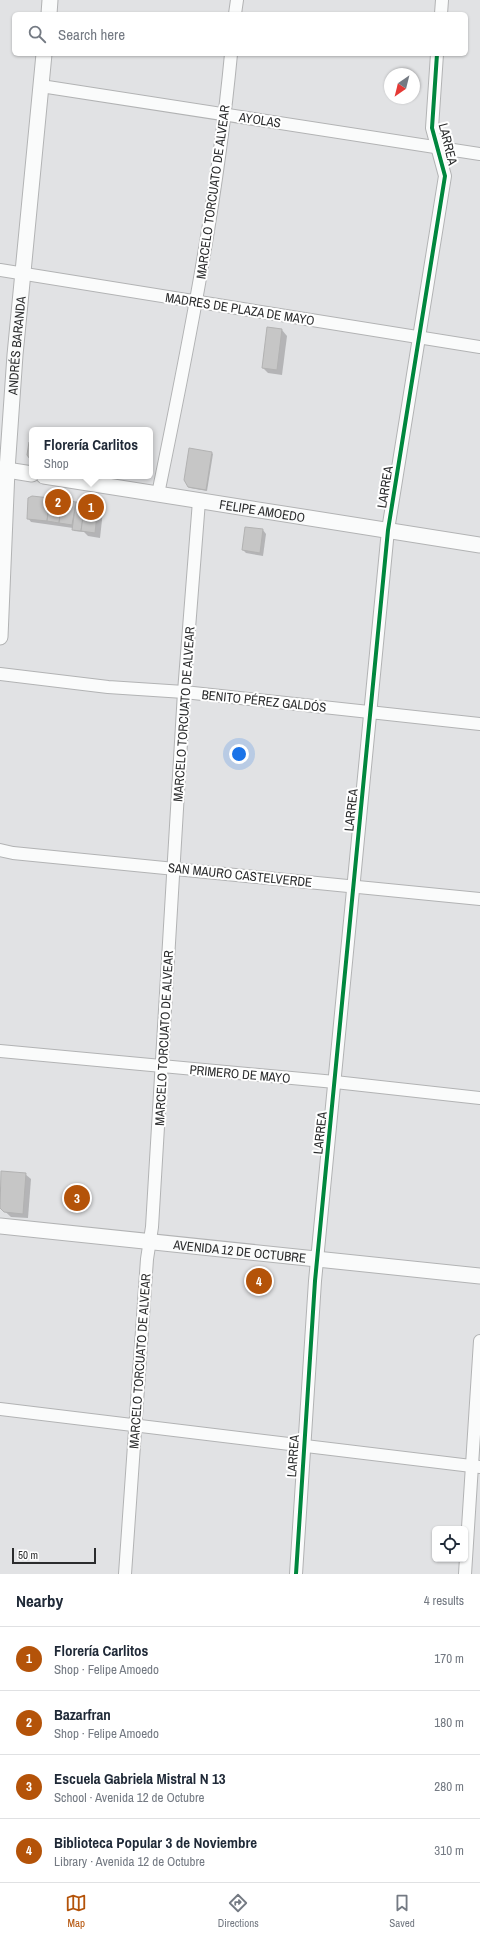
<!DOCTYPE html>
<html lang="en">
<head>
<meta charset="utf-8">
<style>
  body { margin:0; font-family:"Archivo Narrow",sans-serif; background:#f2f2f3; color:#1f2937 }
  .controls { position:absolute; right:12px; bottom:12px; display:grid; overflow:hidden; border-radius:6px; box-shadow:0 1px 3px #0004 }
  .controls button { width:36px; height:36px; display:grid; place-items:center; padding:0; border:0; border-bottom:1px solid #e0e1e3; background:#fff; color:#1f2937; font:20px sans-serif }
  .compass { position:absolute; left:384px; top:68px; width:36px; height:36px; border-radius:50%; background:#fff; box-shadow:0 1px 3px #0004; rotate:215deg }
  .scale { position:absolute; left:12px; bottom:10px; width:84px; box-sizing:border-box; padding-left:4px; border:2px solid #2b2c2d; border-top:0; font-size:11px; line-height:14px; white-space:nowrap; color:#2b2c2d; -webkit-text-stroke:3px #fff; paint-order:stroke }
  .you { position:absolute; left:239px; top:754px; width:14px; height:14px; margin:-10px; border:3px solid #fff; border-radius:50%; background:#1a73e8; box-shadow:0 0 0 6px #1a73e833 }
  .badge { display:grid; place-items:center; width:26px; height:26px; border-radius:50%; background:#b45309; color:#fff; font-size:13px; font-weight:700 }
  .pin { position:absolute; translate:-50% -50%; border:2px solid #fff; box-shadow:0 1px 4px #0006 }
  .popup { position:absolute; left:29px; top:427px; width:124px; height:52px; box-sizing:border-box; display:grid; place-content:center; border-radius:6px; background:#fff; filter:drop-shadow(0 1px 3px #0005); font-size:13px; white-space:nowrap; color:#747a83 }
  .popup b { font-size:15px; color:#1f2937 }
  .popup::after { content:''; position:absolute; left:50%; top:100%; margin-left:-8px; border:8px solid transparent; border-top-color:#fff }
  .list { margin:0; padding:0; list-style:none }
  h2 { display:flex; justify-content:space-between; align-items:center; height:52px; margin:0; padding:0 16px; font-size:17px }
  h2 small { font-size:13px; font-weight:400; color:#747a83 }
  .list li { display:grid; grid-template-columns:26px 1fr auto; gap:12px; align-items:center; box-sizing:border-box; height:64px; padding:0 16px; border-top:1px solid #e0e1e3 }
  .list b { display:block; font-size:15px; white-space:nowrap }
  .list p { margin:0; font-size:13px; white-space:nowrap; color:#747a83 }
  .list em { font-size:13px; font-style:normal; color:#747a83 }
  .icon { flex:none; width:22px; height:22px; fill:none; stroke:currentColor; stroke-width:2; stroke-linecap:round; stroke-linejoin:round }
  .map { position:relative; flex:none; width:480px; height:1574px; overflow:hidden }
  .search { position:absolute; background:#fff; box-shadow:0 1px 3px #0004; left:12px; right:12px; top:12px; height:44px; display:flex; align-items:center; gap:10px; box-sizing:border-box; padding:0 14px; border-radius:6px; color:#747a83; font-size:15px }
  .sheet { height:308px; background:#fff }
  nav { display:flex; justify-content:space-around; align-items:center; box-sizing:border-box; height:56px; border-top:1px solid #e0e1e3; background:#fff; font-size:11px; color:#747a83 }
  nav a { display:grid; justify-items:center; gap:2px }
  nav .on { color:#b45309 }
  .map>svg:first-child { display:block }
</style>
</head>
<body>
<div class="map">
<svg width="480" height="1574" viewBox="0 0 480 1574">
  <rect width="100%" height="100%" fill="#e1e2e4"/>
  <!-- shadow -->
  <g fill="#0003">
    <path d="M 268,328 L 282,330 L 287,336 L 282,375 L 268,373 L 263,368 Z"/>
    <path d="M 212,453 L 213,454 L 207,491 L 190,488 L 188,487 Z"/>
    <path d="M 32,497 L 98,506 L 103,511 L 100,538 L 88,536 L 84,532 L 74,531 L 73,528 L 31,522 L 28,518 Z"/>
    <path d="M 246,528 L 263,530 L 266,534 L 263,556 L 246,553 L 243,550 Z"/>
    <path d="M 25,1174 L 31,1179 L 28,1218 L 11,1217 L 0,1207 Z"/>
  </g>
  <!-- building -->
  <g fill="#c6c6c6" stroke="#b2b2b2">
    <path d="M 267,327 L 282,329 L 277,370 L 262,368 Z"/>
    <path d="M 29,442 L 32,442 L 32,462 L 27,455 Z"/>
    <path d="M 189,448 L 212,452 L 206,490 L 188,487 L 184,480 Z"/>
    <path d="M 32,496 L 50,498 L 47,521 L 27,519 L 28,498 Z"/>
    <path d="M 50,498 L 62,500 L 59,523 L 47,521 Z"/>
    <path d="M 62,500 L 76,502 L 72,525 L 59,523 Z"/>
    <path d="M 76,502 L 85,503 L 81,531 L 72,530 Z"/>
    <path d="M 85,503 L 98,505 L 95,533 L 81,531 Z"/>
    <path d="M 245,527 L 263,529 L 260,553 L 242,550 Z"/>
    <path d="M 1,1171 L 26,1173 L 23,1214 L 4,1212 L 0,1208 Z"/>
  </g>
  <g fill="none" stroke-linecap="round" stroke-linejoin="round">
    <!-- minor casing -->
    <g stroke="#b2b3b4" stroke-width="14">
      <g id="minor">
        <path d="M 235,14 L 237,0"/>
        <path d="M 441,14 L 442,0"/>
        <path d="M 41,86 L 480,154"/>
        <path d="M 0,270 L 480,347"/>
        <path d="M 158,494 C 188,348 217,203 231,54"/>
        <path d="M 0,674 L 108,687 L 184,692 L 480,724"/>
        <path d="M 0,850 L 13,853 L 480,899"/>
        <path d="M 0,1051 L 335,1082 L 480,1098"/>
        <path d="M 0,1409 L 480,1467"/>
        <path d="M 125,1574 L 147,1259 L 152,1227 L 184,692 L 199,501"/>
        <path d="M 296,1574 L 315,1281 L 388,530 L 445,176 L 432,128 L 437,54"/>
        <path d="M 465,1574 L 480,1341"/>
      </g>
    </g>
    <!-- major casing -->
    <g stroke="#b2b3b4" stroke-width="17">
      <g id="major">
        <path d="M 49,14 L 50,0"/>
        <path d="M 0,469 L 32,474"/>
        <path id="s1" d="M 44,476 L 480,545"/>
        <path id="s2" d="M 0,637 L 7,470 L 15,355 L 44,54"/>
        <path id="s3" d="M 0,1226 L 480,1276"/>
      </g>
    </g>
    <!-- minor -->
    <use href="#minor" stroke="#fafbfb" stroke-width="12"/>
    <!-- major -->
    <use href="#major" stroke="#fafbfb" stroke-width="15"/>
    <!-- cycleway casing -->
    <g stroke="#fff" stroke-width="6">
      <path id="cycleway" d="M 296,1574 L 315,1281 L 388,530 L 445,176 L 432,128 L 437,54"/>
    </g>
    <!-- cycleway -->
    <use href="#cycleway" stroke="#00873e" stroke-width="4"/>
  </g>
  <g text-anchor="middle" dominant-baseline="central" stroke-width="4" stroke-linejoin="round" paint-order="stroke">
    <!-- street labels -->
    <g font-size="13" fill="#2b2c2d" stroke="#fff">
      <text transform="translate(260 120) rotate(9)">AYOLAS</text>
      <text transform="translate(448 144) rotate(76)">LARREA</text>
      <text transform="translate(213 192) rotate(-82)">MARCELO TORCUATO DE ALVEAR</text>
      <text transform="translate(240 309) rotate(9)">MADRES DE PLAZA DE MAYO</text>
      <text stroke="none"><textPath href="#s2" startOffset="292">ANDRÉS BARANDA</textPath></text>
      <text transform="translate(385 487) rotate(-81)">LARREA</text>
      <text stroke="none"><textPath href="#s1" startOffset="221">FELIPE AMOEDO</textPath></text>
      <text transform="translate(264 701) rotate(6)">BENITO PÉREZ GALDÓS</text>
      <text transform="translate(184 714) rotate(-86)">MARCELO TORCUATO DE ALVEAR</text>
      <text transform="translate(351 810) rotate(-84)">LARREA</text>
      <text transform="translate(240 875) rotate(6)">SAN MAURO CASTELVERDE</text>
      <text transform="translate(164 1038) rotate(-87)">MARCELO TORCUATO DE ALVEAR</text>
      <text transform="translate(240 1074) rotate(5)">PRIMERO DE MAYO</text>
      <text transform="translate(320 1133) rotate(-84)">LARREA</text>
      <text stroke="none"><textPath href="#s3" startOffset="241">AVENIDA 12 DE OCTUBRE</textPath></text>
      <text transform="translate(140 1361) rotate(-86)">MARCELO TORCUATO DE ALVEAR</text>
      <text transform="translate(293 1456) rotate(-86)">LARREA</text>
    </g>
  </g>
</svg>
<div class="controls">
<button><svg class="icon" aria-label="locate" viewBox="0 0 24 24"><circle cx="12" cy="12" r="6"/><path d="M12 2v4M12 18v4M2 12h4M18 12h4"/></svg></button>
</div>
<svg class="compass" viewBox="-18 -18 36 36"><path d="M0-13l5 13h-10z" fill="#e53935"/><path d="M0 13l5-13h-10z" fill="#747a83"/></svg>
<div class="scale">50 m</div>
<div class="you"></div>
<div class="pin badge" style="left:91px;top:507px">1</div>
<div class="popup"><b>Florería Carlitos</b>Shop</div>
<div class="pin badge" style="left:58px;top:502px">2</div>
<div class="pin badge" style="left:77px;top:1198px">3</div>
<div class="pin badge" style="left:259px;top:1281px">4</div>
<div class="search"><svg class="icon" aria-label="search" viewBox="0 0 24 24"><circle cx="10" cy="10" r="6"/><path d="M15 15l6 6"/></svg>Search here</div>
</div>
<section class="sheet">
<h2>Nearby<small>4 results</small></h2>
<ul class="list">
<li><span class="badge">1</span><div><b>Florería Carlitos</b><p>Shop · Felipe Amoedo</p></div><em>170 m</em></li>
<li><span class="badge">2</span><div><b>Bazarfran</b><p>Shop · Felipe Amoedo</p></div><em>180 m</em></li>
<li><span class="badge">3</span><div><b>Escuela Gabriela Mistral N 13</b><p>School · Avenida 12 de Octubre</p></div><em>280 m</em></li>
<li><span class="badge">4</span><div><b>Biblioteca Popular 3 de Noviembre</b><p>Library · Avenida 12 de Octubre</p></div><em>310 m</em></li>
</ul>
</section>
<nav>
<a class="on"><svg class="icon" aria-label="map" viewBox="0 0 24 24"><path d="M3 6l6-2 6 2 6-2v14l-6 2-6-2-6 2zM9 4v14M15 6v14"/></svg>Map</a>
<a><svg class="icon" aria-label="directions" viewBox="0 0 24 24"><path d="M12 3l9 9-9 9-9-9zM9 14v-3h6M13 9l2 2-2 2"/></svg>Directions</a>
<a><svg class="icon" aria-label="saved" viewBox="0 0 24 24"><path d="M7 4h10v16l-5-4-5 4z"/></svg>Saved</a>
</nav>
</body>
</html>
